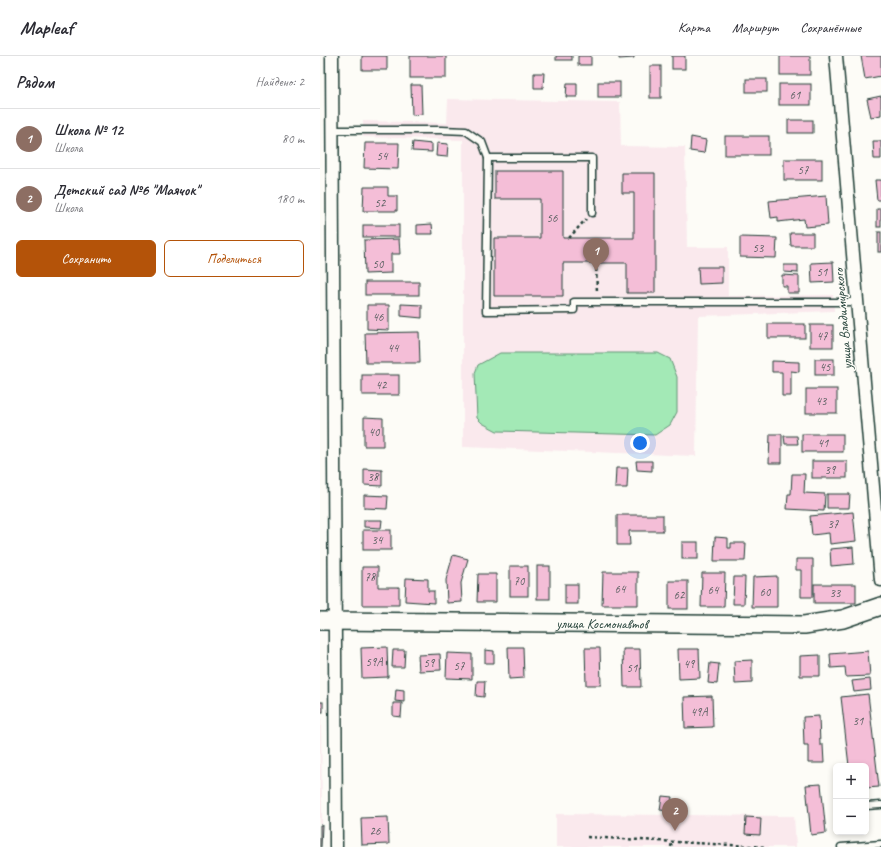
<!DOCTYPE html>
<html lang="ru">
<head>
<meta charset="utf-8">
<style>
  body { margin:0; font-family:Caveat,sans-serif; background:#f7f7f7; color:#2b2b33 }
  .controls { position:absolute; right:12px; bottom:12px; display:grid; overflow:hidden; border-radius:6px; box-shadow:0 2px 6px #0003 }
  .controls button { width:36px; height:36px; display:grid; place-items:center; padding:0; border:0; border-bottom:1px solid #e1e1e2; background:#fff; color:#2b2b33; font:20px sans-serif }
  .you { position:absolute; left:320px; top:387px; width:14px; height:14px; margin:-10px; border:3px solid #fff; border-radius:50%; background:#1a73e8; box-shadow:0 0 0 6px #1a73e833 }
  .badge { display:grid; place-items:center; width:26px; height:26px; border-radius:50%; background:#b45309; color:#fff; font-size:13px; font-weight:700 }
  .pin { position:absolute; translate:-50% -33px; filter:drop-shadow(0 1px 2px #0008) }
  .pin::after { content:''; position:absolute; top:21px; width:14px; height:12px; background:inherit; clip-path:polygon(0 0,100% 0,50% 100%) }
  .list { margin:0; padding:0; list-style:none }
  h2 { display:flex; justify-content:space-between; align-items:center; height:52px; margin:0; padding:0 16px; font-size:17px }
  h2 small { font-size:13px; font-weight:400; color:#7c7c81 }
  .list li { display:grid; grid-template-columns:26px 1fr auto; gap:12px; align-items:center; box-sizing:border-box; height:60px; padding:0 16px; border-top:1px solid #e1e1e2 }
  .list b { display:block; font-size:15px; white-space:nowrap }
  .list p { margin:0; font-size:13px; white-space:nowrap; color:#7c7c81 }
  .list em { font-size:13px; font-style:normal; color:#7c7c81 }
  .actions { display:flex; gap:8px; padding:12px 16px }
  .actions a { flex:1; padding:9px 0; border:1px solid #b45309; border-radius:6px; text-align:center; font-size:14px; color:#b45309 }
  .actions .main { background:#b45309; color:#fff }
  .map { position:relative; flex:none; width:561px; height:791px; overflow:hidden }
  header { display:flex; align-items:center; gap:24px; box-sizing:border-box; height:56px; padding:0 20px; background:#fff; border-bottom:1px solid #e1e1e2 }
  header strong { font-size:19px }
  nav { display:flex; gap:22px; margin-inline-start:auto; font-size:14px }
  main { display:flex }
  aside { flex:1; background:#fff }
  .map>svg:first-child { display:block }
</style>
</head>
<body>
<header>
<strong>Mapleaf</strong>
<nav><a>Карта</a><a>Маршрут</a><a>Сохранённые</a></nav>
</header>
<main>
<aside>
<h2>Рядом<small>Найдено: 2</small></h2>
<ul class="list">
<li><span class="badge" style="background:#8d6e63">1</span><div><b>Школа № 12</b><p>Школа</p></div><em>80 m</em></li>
<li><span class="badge" style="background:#8d6e63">2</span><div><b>Детский сад №6 &quot;Маячок&quot;</b><p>Школа</p></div><em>180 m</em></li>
</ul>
<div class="actions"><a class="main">Сохранить</a><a>Поделиться</a></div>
</aside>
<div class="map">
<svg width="561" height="791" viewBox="0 0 561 791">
  <rect width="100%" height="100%" fill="#fdfcf7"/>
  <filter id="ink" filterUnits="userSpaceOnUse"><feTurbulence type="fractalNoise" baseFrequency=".025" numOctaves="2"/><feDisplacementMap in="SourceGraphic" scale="8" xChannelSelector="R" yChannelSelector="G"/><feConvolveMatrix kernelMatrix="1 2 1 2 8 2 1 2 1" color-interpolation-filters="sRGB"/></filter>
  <g filter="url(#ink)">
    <!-- built -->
    <g fill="#fae9ed">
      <path d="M 128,43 L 300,46 L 301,90 L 365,91 L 367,191 L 408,191 L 408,240 L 513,239 L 514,255 L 378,260 L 376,400 L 143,391 L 143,84 L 43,81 L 43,65 L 127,67 Z"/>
      <path d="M 0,661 L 1,661 L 2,769 L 0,791 Z"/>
      <path d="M 236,758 L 474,760 L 476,791 L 236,791 Z"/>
    </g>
    <!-- green -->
    <path fill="#a3e9b6" stroke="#619375" d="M 180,297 L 338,297 L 350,303 L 357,321 L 357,356 L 350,369 L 335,379 L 177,375 L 162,367 L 157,362 L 155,317 L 158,309 Z"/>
    <!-- building -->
    <g fill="#f4bed7" stroke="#1f3d34">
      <rect x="42" y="0" width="25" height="14"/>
      <rect x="90" y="0" width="36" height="22"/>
      <rect x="236" y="0" width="16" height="4"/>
      <rect x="258" y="0" width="13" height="9"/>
      <path d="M 299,0 L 314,0 L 314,2 L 299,3 Z"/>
      <rect x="352" y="0" width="13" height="13"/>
      <rect x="460" y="0" width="30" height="19"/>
      <path d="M 541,0 L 561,0 L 561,20 L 545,23 Z"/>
      <rect x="330" y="10" width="11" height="32"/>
      <path d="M 214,17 L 224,17 L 223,32 L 214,32 Z"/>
      <rect x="426" y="23" width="21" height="13"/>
      <rect x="278" y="26" width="22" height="15"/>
      <path d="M 247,27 L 257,27 L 257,41 L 246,41 Z"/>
      <rect x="459" y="28" width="32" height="21"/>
      <path d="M 91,29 L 101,29 L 102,58 L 92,59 Z"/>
      <path d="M 561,40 L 561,59 L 551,61 L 547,43 Z"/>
      <rect x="468" y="64" width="25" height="13"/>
      <rect x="405" y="80" width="44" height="19"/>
      <path d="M 371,81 L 386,84 L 384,97 L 370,95 Z"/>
      <path d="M 553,85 L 561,85 L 561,103 L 554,103 Z"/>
      <path d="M 93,86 L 112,88 L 112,96 L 92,95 Z"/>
      <path d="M 45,87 L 79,87 L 78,113 L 44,112 Z"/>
      <path d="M 117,87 L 128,88 L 127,101 L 116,100 Z"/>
      <rect x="464" y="103" width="38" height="21"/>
      <path d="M 175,115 L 243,115 L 243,182 L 314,182 L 314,137 L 302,137 L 302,117 L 335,117 L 335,237 L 307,237 L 307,207 L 243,207 L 243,240 L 174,240 L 174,182 L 220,182 L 220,143 L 175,143 Z"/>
      <path d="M 555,124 L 561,124 L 561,144 L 557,144 Z"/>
      <path d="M 44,131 L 68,131 L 68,140 L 77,140 L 77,155 L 43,155 Z"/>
      <path d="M 506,140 L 508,169 L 485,171 L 484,163 L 458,166 L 458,161 L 451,162 L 449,145 Z"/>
      <rect x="557" y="153" width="4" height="18"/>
      <path d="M 112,168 L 113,178 L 97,178 L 97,169 Z"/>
      <rect x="43" y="169" width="36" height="12"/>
      <rect x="558" y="176" width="3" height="20"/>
      <path d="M 470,177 L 493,177 L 493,190 L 471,190 Z"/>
      <path d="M 420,181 L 457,182 L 456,202 L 420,201 Z"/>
      <path d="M 79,183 L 80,198 L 71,198 L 71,217 L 45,218 L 44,184 Z"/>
      <path d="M 513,206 L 514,226 L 492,227 L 491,207 Z"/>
      <path d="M 464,209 L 478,209 L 478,217 L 464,216 Z"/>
      <path d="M 378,211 L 402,211 L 402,227 L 379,228 Z"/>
      <path d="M 462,219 L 479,220 L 479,237 L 467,237 L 467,230 L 462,230 Z"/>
      <rect x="45" y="226" width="54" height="13"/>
      <path d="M 81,248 L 102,249 L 102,262 L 81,260 Z"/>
      <path d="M 47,249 L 69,249 L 69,274 L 47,273 Z"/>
      <rect x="448" y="268" width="37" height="14"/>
      <rect x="490" y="269" width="23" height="22"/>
      <path d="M 99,276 L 100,307 L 46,307 L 45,277 Z"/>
      <rect x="495" y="303" width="19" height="16"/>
      <path d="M 452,305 L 479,306 L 479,316 L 471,315 L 471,340 L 462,340 L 462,316 L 452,316 Z"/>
      <rect x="42" y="319" width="37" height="20"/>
      <rect x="486" y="333" width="31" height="24"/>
      <path d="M 44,361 L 63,362 L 63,390 L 44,390 Z"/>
      <path d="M 450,378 L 462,378 L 462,407 L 449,407 Z"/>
      <rect x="482" y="378" width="41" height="18"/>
      <path d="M 464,380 L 477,380 L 478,388 L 465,388 Z"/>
      <path d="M 316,405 L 332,405 L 332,415 L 317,414 Z"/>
      <rect x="492" y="405" width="35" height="17"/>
      <path d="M 296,412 L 308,412 L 307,432 L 295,432 Z"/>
      <path d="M 44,413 L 62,414 L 62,430 L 44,429 Z"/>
      <path d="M 472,418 L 485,418 L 484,437 L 505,438 L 504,455 L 467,453 L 468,438 L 471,438 Z"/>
      <path d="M 507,438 L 530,438 L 529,452 L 507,452 Z"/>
      <path d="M 44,439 L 68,440 L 67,453 L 44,452 Z"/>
      <path d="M 533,456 L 536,485 L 510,488 L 509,477 L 492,479 L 490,460 Z"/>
      <path d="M 297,459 L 343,459 L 343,475 L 309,475 L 310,489 L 297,489 Z"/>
      <path d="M 44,464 L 62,464 L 61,472 L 44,471 Z"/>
      <rect x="43" y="474" width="28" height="20"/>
      <path d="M 395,481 L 408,482 L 408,492 L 411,492 L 411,487 L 426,487 L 425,505 L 394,505 Z"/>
      <rect x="362" y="486" width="16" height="17"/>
      <path d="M 533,491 L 534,508 L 511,510 L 510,493 Z"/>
      <path d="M 133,499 L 148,503 L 141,527 L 142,546 L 127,547 L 126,524 Z"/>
      <path d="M 476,503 L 493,503 L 493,541 L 481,541 L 481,514 L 476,514 Z"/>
      <rect x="190" y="510" width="18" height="30"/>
      <rect x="217" y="510" width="13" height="33"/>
      <path d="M 42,511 L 58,511 L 58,531 L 79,531 L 79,549 L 42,549 Z"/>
      <path d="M 283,516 L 318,516 L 318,549 L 282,549 Z"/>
      <path d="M 382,517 L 405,517 L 404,551 L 381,551 Z"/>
      <path d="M 158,518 L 176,518 L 176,546 L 157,546 Z"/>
      <path d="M 457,520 L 457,551 L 432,551 L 433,521 Z"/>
      <path d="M 414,521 L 425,521 L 424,548 L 413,548 Z"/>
      <path d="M 86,522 L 108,523 L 108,535 L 114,535 L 114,547 L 85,545 Z"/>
      <rect x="349" y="525" width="19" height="28"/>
      <rect x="245" y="528" width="13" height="20"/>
      <rect x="494" y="528" width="42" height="19"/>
      <path d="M 67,591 L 68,621 L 42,622 L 41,592 Z"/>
      <path d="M 188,591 L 203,591 L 204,622 L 189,623 Z"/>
      <path d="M 265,592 L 280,592 L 281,629 L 266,629 Z"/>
      <path d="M 303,593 L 320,593 L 321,631 L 304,631 Z"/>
      <path d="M 358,593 L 379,593 L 380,622 L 359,623 Z"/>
      <path d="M 73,594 L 85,594 L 84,611 L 72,611 Z"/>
      <path d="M 165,594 L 174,595 L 174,607 L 165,607 Z"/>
      <path d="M 548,595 L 550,620 L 526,621 L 525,611 L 511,612 L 510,598 Z"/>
      <path d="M 127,597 L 152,598 L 152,623 L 126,622 Z"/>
      <path d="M 120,598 L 121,614 L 99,615 L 98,599 Z"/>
      <path d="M 500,599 L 500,620 L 480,620 L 480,600 Z"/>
      <path d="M 432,604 L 432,627 L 415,628 L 414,605 Z"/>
      <path d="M 390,607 L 399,608 L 397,628 L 388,627 Z"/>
      <path d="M 550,623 L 551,634 L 534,636 L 532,625 Z"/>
      <path d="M 157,625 L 165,625 L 164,641 L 156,640 Z"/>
      <path d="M 76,633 L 84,634 L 84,646 L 75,645 Z"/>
      <path d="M 548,638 L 559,731 L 546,732 L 546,710 L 529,710 L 521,641 Z"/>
      <path d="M 392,640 L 393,671 L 365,672 L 364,641 Z"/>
      <rect x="0" y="646" width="3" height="10"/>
      <path d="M 73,647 L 82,647 L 81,661 L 73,660 Z"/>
      <path d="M 499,660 L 500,689 L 503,689 L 504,707 L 488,707 L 488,689 L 484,689 L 483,661 Z"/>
      <path d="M 501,728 L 506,777 L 491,779 L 486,729 Z"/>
      <path d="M 342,740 L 352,741 L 350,755 L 340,754 Z"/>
      <path d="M 68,761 L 69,788 L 42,789 L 41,762 Z"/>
      <path d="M 426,761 L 441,762 L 440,779 L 425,778 Z"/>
      <path d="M 0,769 L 2,769 L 1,791 L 0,791 Z"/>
    </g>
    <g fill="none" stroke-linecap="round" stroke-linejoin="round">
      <!-- lane casing -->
      <g stroke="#1f3d34" stroke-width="9">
        <g id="lane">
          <path d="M 12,74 L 121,74 L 146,75 L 162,86 L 168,102 L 166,255 L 254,254 L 254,246 L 537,246"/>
          <path d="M 168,102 L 272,102 L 272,157"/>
          <path d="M 546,750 L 561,749"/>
          <path d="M 521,791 L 561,788"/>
        </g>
      </g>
      <!-- street casing -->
      <g stroke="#1f3d34" stroke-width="15">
        <g id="street">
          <path d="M 12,0 L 16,791"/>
          <path d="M 516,0 L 561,524"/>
        </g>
      </g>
      <!-- secondary casing -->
      <g stroke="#1f3d34" stroke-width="20">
        <g id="secondary">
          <path id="s1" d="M 0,565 L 484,569 L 523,563 L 561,550"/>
        </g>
      </g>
      <!-- path -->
      <g stroke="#1f3d34" stroke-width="2.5" stroke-dasharray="3 3" stroke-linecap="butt">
        <path d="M 249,182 L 266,163"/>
        <path d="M 276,207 L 277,237"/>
        <path d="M 267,781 L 446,791"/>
        <path d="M 351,791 L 352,786"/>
      </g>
      <!-- lane -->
      <use href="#lane" stroke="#fdfcf7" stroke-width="6"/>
      <!-- street -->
      <use href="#street" stroke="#fdfcf7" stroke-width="12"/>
      <!-- secondary -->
      <use href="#secondary" stroke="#fdfcf7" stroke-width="17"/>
    </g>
  </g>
  <g text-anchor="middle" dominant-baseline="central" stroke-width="3" stroke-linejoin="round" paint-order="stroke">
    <!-- number labels -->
    <g font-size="12" fill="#545d5d">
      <text x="475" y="39">61</text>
      <text x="62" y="100">54</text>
      <text x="483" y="114">57</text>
      <text x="60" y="147">52</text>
      <text x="232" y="162">56</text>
      <text x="438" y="192">53</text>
      <text x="58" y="208">50</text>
      <text x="502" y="216">51</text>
      <text x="58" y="261">46</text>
      <text x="502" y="280">47</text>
      <text x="73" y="292">44</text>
      <text x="505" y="311">45</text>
      <text x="61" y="329">42</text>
      <text x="501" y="345">43</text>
      <text x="54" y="376">40</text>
      <text x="503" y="387">41</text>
      <text x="510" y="414">39</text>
      <text x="53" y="421">38</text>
      <text x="513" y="468">37</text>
      <text x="57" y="484">34</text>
      <text x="50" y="521">78</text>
      <text x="199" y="525">70</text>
      <text x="300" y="533">64</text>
      <text x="393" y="534">64</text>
      <text x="445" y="536">60</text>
      <text x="515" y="537">33</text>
      <text x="359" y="539">62</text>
      <text x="54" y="606">59А</text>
      <text x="109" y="607">59</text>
      <text x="369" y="608">49</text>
      <text x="139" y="610">57</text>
      <text x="312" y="612">51</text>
      <text x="379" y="656">49А</text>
      <text x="538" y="665">31</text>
      <text x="55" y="775">26</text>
    </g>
    <!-- street labels -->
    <g font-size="14" fill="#1f3d34" stroke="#fdfcf7">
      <text transform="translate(523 263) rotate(-95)">улица Владимирского</text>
      <text stroke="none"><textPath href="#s1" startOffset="282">улица Космонавтов</textPath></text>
    </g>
  </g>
</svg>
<div class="controls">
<button>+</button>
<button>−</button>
</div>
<div class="you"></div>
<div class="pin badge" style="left:276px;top:215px;background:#8d6e63">1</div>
<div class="pin badge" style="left:355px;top:775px;background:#8d6e63">2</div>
</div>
</main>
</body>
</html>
